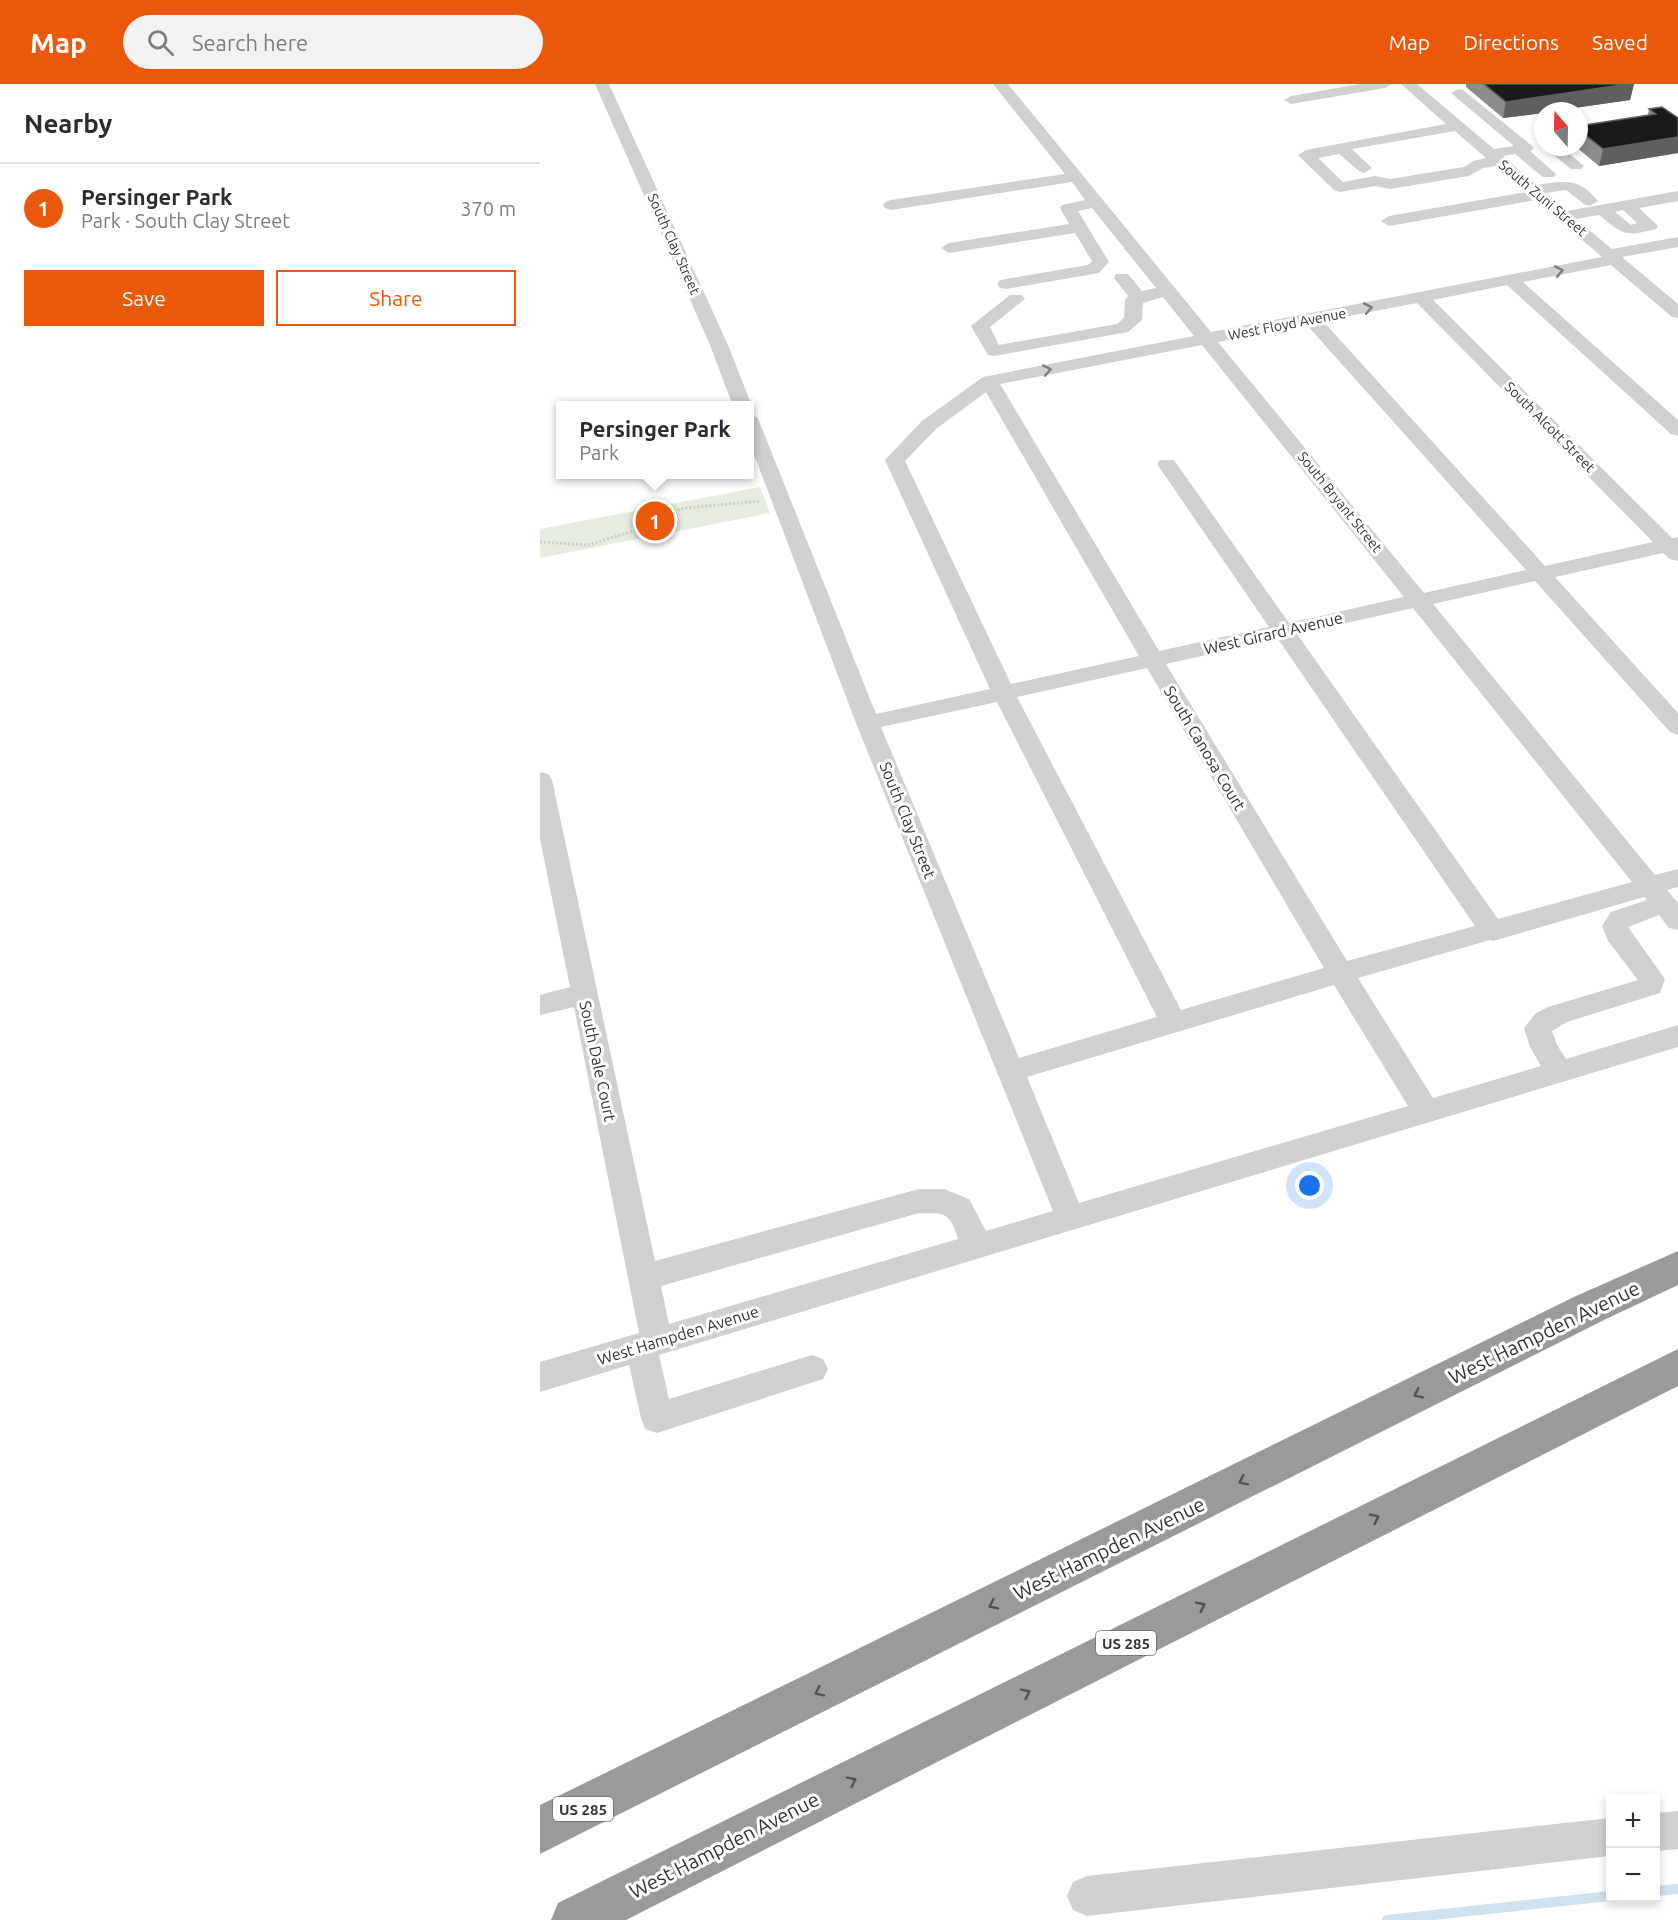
<!DOCTYPE html>
<html lang="en">
<head>
<meta charset="utf-8">
<style>
  body { margin:0; font-family:Ubuntu,sans-serif; background:#f2f2f3; color:#2b2b33 }
  .controls { position:absolute; right:18px; bottom:18px; display:grid; overflow:hidden; border-radius:0px; box-shadow:0 3px 9px #0003 }
  .controls button { width:54px; height:54px; display:grid; place-items:center; padding:0; border:0; border-bottom:2px solid #e1e1e2; background:#fff; color:#2b2b33; font:30px sans-serif }
  .compass { position:absolute; left:994px; top:18px; width:54px; height:54px; border-radius:50%; background:#fff; box-shadow:0 3px 9px #0003; rotate:340deg }
  .you { position:absolute; left:770px; top:1102px; width:21px; height:21px; margin:-15px; border:4px solid #fff; border-radius:50%; background:#1a73e8; box-shadow:0 0 0 9px #1a73e833 }
  .badge { display:grid; place-items:center; width:39px; height:39px; border-radius:50%; background:#ea580c; color:#fff; font-size:20px; font-weight:700 }
  .pin { position:absolute; translate:-50% -50%; border:3px solid #fff; box-shadow:0 2px 6px #0006 }
  .popup { position:absolute; left:16px; top:317px; width:198px; height:78px; box-sizing:border-box; display:grid; place-content:center; border-radius:0px; background:#fff; filter:drop-shadow(0 2px 4px #0005); font-size:20px; white-space:nowrap; color:#7c7c81 }
  .popup b { font-size:22px; color:#2b2b33 }
  .popup::after { content:''; position:absolute; left:50%; top:100%; margin-left:-12px; border:12px solid transparent; border-top-color:#fff }
  .list { margin:0; padding:0; list-style:none }
  h2 { display:flex; justify-content:space-between; align-items:center; height:78px; margin:0; padding:0 24px; font-size:26px }
  h2 small { font-size:20px; font-weight:400; color:#7c7c81 }
  .list li { display:grid; grid-template-columns:39px 1fr auto; gap:18px; align-items:center; box-sizing:border-box; height:90px; padding:0 24px; border-top:2px solid #e1e1e2 }
  .list b { display:block; font-size:22px; white-space:nowrap }
  .list p { margin:0; font-size:20px; white-space:nowrap; color:#7c7c81 }
  .list em { font-size:20px; font-style:normal; color:#7c7c81 }
  .actions { display:flex; gap:12px; padding:18px 24px }
  .actions a { flex:1; padding:14px 0; border:2px solid #ea580c; border-radius:0px; text-align:center; font-size:21px; color:#ea580c }
  .actions .main { background:#ea580c; color:#fff }
  .icon { flex:none; width:33px; height:33px; fill:none; stroke:currentColor; stroke-width:2; stroke-linecap:round; stroke-linejoin:round }
  .map { position:relative; flex:none; width:1138px; height:1836px; overflow:hidden }
  header { display:flex; align-items:center; gap:36px; box-sizing:border-box; height:84px; padding:0 30px; background:#ea580c; color:#fff }
  header strong { font-size:28px }
  nav { display:flex; gap:33px; margin-inline-start:auto; font-size:21px }
  .search { width:420px; height:54px; background:#f2f2f3; display:flex; align-items:center; gap:15px; box-sizing:border-box; padding:0 21px; border-radius:33px; color:#7c7c81; font-size:22px }
  main { display:flex }
  aside { flex:1; background:#fff }
  .map>svg:first-child { display:block }
</style>
</head>
<body>
<header>
<strong>Map</strong>
<div class="search"><svg class="icon" aria-label="search" viewBox="0 0 24 24"><circle cx="10" cy="10" r="6"/><path d="M15 15l6 6"/></svg>Search here</div>
<nav><a>Map</a><a>Directions</a><a>Saved</a></nav>
</header>
<main>
<aside>
<h2>Nearby<small></small></h2>
<ul class="list">
<li><span class="badge">1</span><div><b>Persinger Park</b><p>Park · South Clay Street</p></div><em>370 m</em></li>
</ul>
<div class="actions"><a class="main">Save</a><a>Share</a></div>
</aside>
<div class="map">
<svg width="1138" height="1836" viewBox="0 0 1138 1836">
  <rect width="100%" height="100%" fill="#fff"/>
  <!-- green -->
  <path fill="#e6ecdf" d="M 220,403 L 230,429 L 0,474 L 0,445 Z"/>
  <g fill="none" stroke-linecap="round" stroke-linejoin="round">
    <!-- stream -->
    <g stroke="#cfe2ee" stroke-width="10">
      <path d="M 1116,1807 L 1138,1805"/>
      <path d="M 847,1836 L 1070,1812"/>
    </g>
    <!-- path -->
    <path stroke="#cdcdcd" stroke-width="3" stroke-dasharray="2 2" stroke-linecap="butt" d="M 0,458 L 48,461 L 100,445 L 100,434 L 146,424 L 221,417"/>
    <!-- minor -->
    <g fill="#d0d0d0" fill-rule="evenodd">
      <path d="M 55,0 L 69,0 L 188,261 L 212,322 L 210,326 L 210,322 L 193,322 L 170,261 Z"/>
      <path d="M 453,0 L 468,0 L 671,248 L 1062,173 L 996,116 L 849,142 L 841,137 L 849,132 L 986,108 L 956,82 L 943,84 L 929,92 L 850,105 L 835,102 L 800,108 L 794,106 L 761,74 L 758,71 L 766,66 L 906,40 L 861,0 L 877,0 L 954,65 L 974,62 L 911,9 L 918,5 L 923,6 L 991,61 L 994,64 L 990,67 L 1016,90 L 1013,93 L 1003,93 L 975,70 L 963,72 L 996,101 C 1023,97 1039,93 1058,117 L 1050,122 L 1044,120 L 1026,106 L 1006,109 L 1027,127 L 1138,107 L 1138,117 L 1099,124 L 1118,142 L 1116,145 C 1084,153 1084,151 1059,131 L 1036,135 L 1072,165 L 1138,153 L 1138,163 L 1082,173 L 1138,220 L 1138,234 L 1132,233 L 1071,181 L 983,198 L 1138,336 L 1138,352 L 1131,350 L 967,201 L 893,216 L 1132,454 L 1138,453 L 1138,477 L 1130,475 L 1123,469 L 1015,493 L 1138,629 L 1138,651 L 1130,648 L 995,497 L 893,520 L 1115,791 L 1138,785 L 1138,803 L 1127,806 L 1138,819 L 1138,846 L 1129,844 L 1119,831 L 1088,843 L 1125,895 L 1120,909 L 1027,938 L 1012,947 L 1017,961 L 1026,975 L 1138,941 L 1138,963 L 119,1271 L 129,1315 L 272,1271 L 283,1275 L 288,1285 L 283,1295 L 117,1349 L 105,1345 L 101,1334 L 89,1281 L 0,1308 L 0,1278 L 99,1249 L 34,923 L 0,931 L 0,911 L 30,903 L 0,755 L 0,688 L 8,690 L 12,696 L 115,1177 L 379,1105 L 404,1105 L 429,1115 L 446,1147 L 513,1127 L 316,639 L 210,360 L 210,331 L 217,333 L 219,337 L 336,630 L 450,605 L 345,376 L 382,337 L 443,293 L 654,252 L 623,213 L 603,219 L 602,236 L 588,248 L 454,272 L 448,271 L 431,242 L 470,211 L 482,211 L 485,215 L 450,243 L 459,261 L 577,240 L 584,234 L 585,216 L 588,212 L 574,194 L 576,190 L 588,190 L 602,207 L 616,204 L 552,124 L 538,127 L 569,178 L 559,189 L 466,205 L 460,204 L 457,200 L 460,196 L 466,195 L 548,181 L 552,177 L 535,149 L 409,169 L 401,164 L 409,159 L 529,140 L 520,124 L 522,121 L 545,116 L 532,98 L 351,126 L 345,124 L 343,121 L 345,118 L 351,116 L 525,90 ZM 915,47 L 946,74 L 933,77 L 924,83 L 850,95 L 835,92 L 803,98 L 778,74 L 799,70 L 819,87 L 824,89 L 832,84 L 812,65 ZM 1083,126 L 1097,139 L 1091,141 L 1075,128 ZM 877,219 L 1113,458 L 1005,482 L 783,237 ZM 766,240 L 986,486 L 884,509 L 678,258 ZM 662,261 L 864,513 L 749,539 L 634,376 L 620,376 L 617,380 L 729,543 L 619,567 L 460,300 ZM 446,308 L 599,572 L 471,600 L 365,377 L 396,345 ZM 873,524 L 1092,798 L 958,835 L 757,550 ZM 738,555 L 935,842 L 807,877 L 626,580 ZM 607,584 L 784,884 L 641,926 L 477,613 ZM 457,618 L 617,933 L 479,974 L 341,643 ZM 1104,813 L 1107,816 L 1071,828 L 1062,842 L 1068,857 L 1098,896 L 1008,923 L 995,930 L 984,944 L 990,963 L 1001,982 L 893,1014 L 818,894 L 950,856 L 953,857 ZM 794,901 L 868,1022 L 539,1119 L 487,993 ZM 379,1129 C 405,1129 410,1128 418,1155 L 129,1240 L 121,1202 Z"/>
      <path d="M 820,0 L 852,0 L 845,4 L 751,20 L 744,16 L 751,12 Z"/>
      <path d="M 1004,63 L 1021,63 L 1044,82 L 1041,85 L 1031,85 Z"/>
      <path d="M 1138,1727 L 1138,1765 L 1116,1767 L 1116,1729 Z"/>
      <path d="M 1070,1734 L 1070,1772 L 547,1832 L 533,1826 L 527,1812 L 533,1798 L 547,1792 Z"/>
    </g>
    <!-- highway -->
    <g fill="#9a9a9a" fill-rule="evenodd">
      <path d="M 1138,1167 L 1138,1201 L 1064,1236 L 0,1770 L 0,1721 L 1036,1212 Z"/>
      <path d="M 1138,1265 L 1138,1302 L 86,1836 L 11,1836 L 18,1819 Z"/>
    </g>
  </g>
  <!-- wall -->
  <g fill="#8c8c8c">
    <path d="M 926,0 L 1094,0 L 1090,16 L 1013,27 L 1003,27 L 1003,29 L 963,34 L 926,3 Z"/>
    <path d="M 1109,25 L 1138,34 L 1138,69 L 1059,82 L 1036,63 L 1039,63 L 1039,42 L 1108,31 Z"/>
  </g>
  <!-- shaded-wall -->
  <g fill="#5f5f5f">
    <path d="M 1088,0 L 1094,0 L 1090,16 L 1013,27 L 1003,27 L 1003,29 L 963,34 L 966,18 Z"/>
    <path d="M 1138,53 L 1138,69 L 1059,82 L 1063,65 Z"/>
  </g>
  <!-- building -->
  <g fill="#1a1a1a" stroke="#5f5f5f" stroke-width="1.5">
    <path d="M 944,0 L 1088,0 L 966,18 Z"/>
    <path d="M 1122,23 L 1138,34 L 1138,53 L 1063,65 L 1039,46 L 1039,42 L 1116,30 L 1109,25 Z"/>
  </g>
  <!-- one-way arrows -->
  <defs><path id="oneway-chevron" d="M-2-3.5L2.5 0L-2 3.5" fill="none" stroke-width="1.6" stroke-linecap="round" stroke-linejoin="round" transform="scale(1.5)"/></defs>
  <g stroke="#7a7a7a">
    <use href="#oneway-chevron" transform="translate(1019 187) rotate(-11)"/>
    <use href="#oneway-chevron" transform="translate(828 224) rotate(-11)"/>
    <use href="#oneway-chevron" transform="translate(507 286) rotate(-11)"/>
  </g>
  <g stroke="#525252">
    <use href="#oneway-chevron" transform="translate(878 1310) rotate(154)"/>
    <use href="#oneway-chevron" transform="translate(703 1397) rotate(154)"/>
    <use href="#oneway-chevron" transform="translate(835 1434) rotate(-26)"/>
    <use href="#oneway-chevron" transform="translate(453 1521) rotate(154)"/>
    <use href="#oneway-chevron" transform="translate(661 1522) rotate(-27)"/>
    <use href="#oneway-chevron" transform="translate(279 1608) rotate(154)"/>
    <use href="#oneway-chevron" transform="translate(486 1609) rotate(-27)"/>
    <use href="#oneway-chevron" transform="translate(312 1697) rotate(-27)"/>
  </g>
  <g text-anchor="middle" dominant-baseline="central" stroke-width="6" stroke-linejoin="round" paint-order="stroke">
    <!-- far-street labels -->
    <g font-size="14" fill="#333" stroke="#fff">
      <text transform="translate(1003 114) rotate(40)">South Zuni Street</text>
      <text transform="translate(134 160) rotate(66)">South Clay Street</text>
      <text transform="translate(747 240) rotate(-11)">West Floyd Avenue</text>
      <text transform="translate(1010 343) rotate(45)">South Alcott Street</text>
      <text transform="translate(800 418) rotate(51)">South Bryant Street</text>
    </g>
    <!-- shield labels -->
    <g fill="#fff" stroke="#707070" stroke-width="1.5">
      <rect x="556" y="1547" width="60" height="24" rx="4.5"/>
      <rect x="13" y="1713" width="60" height="24" rx="4.5"/>
    </g>
    <g font-size="15" font-weight="bold" fill="#333">
      <text x="586" y="1559">US 285</text>
      <text x="43" y="1725">US 285</text>
    </g>
    <!-- street labels -->
    <g font-size="16" fill="#333" stroke="#fff">
      <text transform="translate(733 549) rotate(-13)">West Girard Avenue</text>
      <text transform="translate(665 664) rotate(59)">South Canosa Court</text>
      <text transform="translate(368 736) rotate(68)">South Clay Street</text>
      <text transform="translate(58 977) rotate(78)">South Dale Court</text>
      <text transform="translate(138 1251) rotate(-17)">West Hampden Avenue</text>
    </g>
    <!-- near-street labels -->
    <g font-size="20" fill="#333" stroke="#fff">
      <text transform="translate(1004 1248) rotate(-26)">West Hampden Avenue</text>
      <text transform="translate(569 1464) rotate(-26)">West Hampden Avenue</text>
      <text transform="translate(184 1761) rotate(-27)">West Hampden Avenue</text>
    </g>
  </g>
</svg>
<div class="controls">
<button>+</button>
<button>−</button>
</div>
<svg class="compass" viewBox="-18 -18 36 36"><path d="M0-13l5 13h-10z" fill="#e53935"/><path d="M0 13l5-13h-10z" fill="#7c7c81"/></svg>
<div class="you"></div>
<div class="pin badge" style="left:115px;top:437px">1</div>
<div class="popup"><b>Persinger Park</b>Park</div>
</div>
</main>
</body>
</html>
